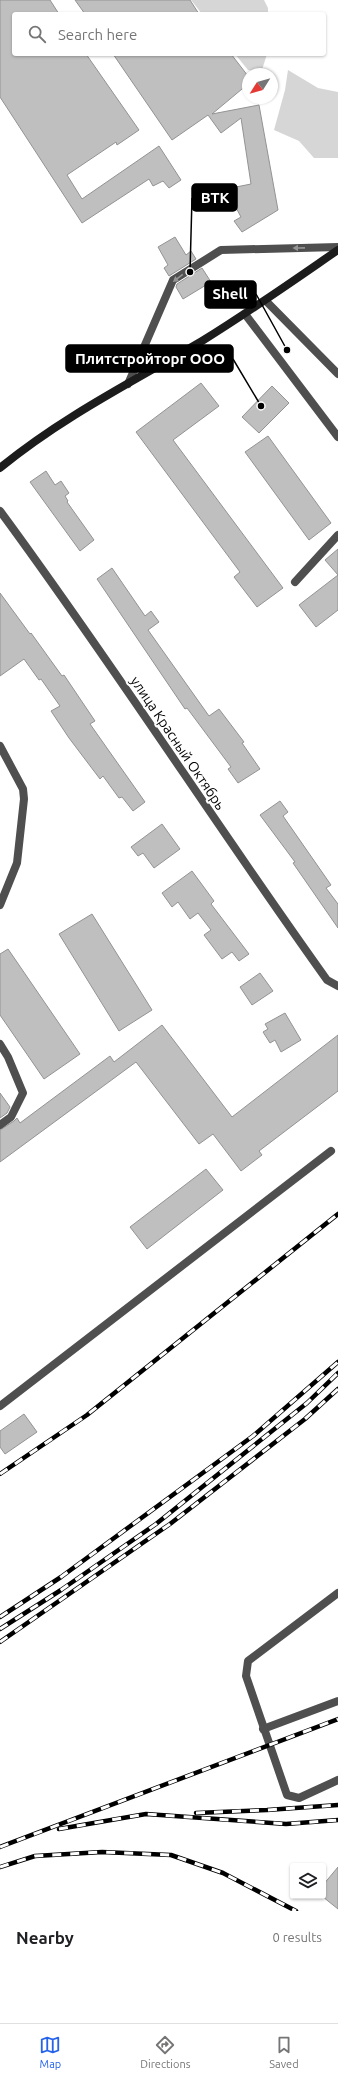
<!DOCTYPE html>
<html lang="en">
<head>
<meta charset="utf-8">
<style>
  body { margin:0; font-family:Ubuntu,sans-serif; background:#f2f2f2; color:#202124 }
  .controls { position:absolute; right:12px; bottom:12px; display:grid; overflow:hidden; border-radius:4px; box-shadow:0 1px 3px #0004 }
  .controls button { width:36px; height:36px; display:grid; place-items:center; padding:0; border:0; border-bottom:1px solid #e0e0e0; background:#fff; color:#202124; font:20px sans-serif }
  .compass { position:absolute; left:242px; top:68px; width:36px; height:36px; border-radius:50%; background:#fff; box-shadow:0 1px 3px #0004; rotate:233deg }
  .list { margin:0; padding:0; list-style:none }
  h2 { display:flex; justify-content:space-between; align-items:center; height:52px; margin:0; padding:0 16px; font-size:17px }
  h2 small { font-size:13px; font-weight:400; color:#757577 }
  .icon { flex:none; width:22px; height:22px; fill:none; stroke:currentColor; stroke-width:2; stroke-linecap:round; stroke-linejoin:round }
  .map { position:relative; flex:none; width:338px; height:1911px; overflow:hidden }
  .search { position:absolute; background:#fff; box-shadow:0 1px 3px #0004; left:12px; right:12px; top:12px; height:44px; display:flex; align-items:center; gap:10px; box-sizing:border-box; padding:0 14px; border-radius:4px; color:#757577; font-size:15px }
  .sheet { height:112px; background:#fff }
  nav { display:flex; justify-content:space-around; align-items:center; box-sizing:border-box; height:56px; border-top:1px solid #e0e0e0; background:#fff; font-size:11px; color:#757577 }
  nav a { display:grid; justify-items:center; gap:2px }
  nav .on { color:#2563eb }
  .map>svg:first-child { display:block }
</style>
</head>
<body>
<div class="map">
<svg width="338" height="1911" viewBox="0 0 338 1911">
  <rect width="100%" height="100%" fill="#fff"/>
  <!-- green -->
  <g fill="#d6d6d6">
    <path d="M 191,0 L 264,0 L 268,8 L 268,14 L 202,14 Z"/>
    <path d="M 235,54 L 267,54 L 261,73 L 248,70 Z"/>
    <path d="M 288,70 L 318,88 L 338,92 L 338,158 L 314,158 L 299,141 L 274,130 L 285,90 Z"/>
  </g>
  <!-- building -->
  <g fill="#bfbfbf" stroke="#939393">
    <path d="M 0,0 L 50,0 L 59,14 L 14,14 L 14,54 L 86,54 L 139,130 L 117,145 L 116,142 L 67,175 L 82,199 L 159,146 L 181,180 L 169,188 L 163,181 L 153,186 L 149,179 L 82,223 L 0,97 Z"/>
    <path d="M 75,0 L 190,0 L 199,14 L 85,14 Z"/>
    <path d="M 113,54 L 231,54 L 248,76 L 248,84 L 212,114 L 259,105 L 278,210 L 242,232 L 234,221 L 241,217 L 226,189 L 251,184 L 241,118 L 221,133 L 208,115 L 172,140 Z"/>
    <path d="M 175,237 L 186,255 L 191,251 L 196,259 L 169,276 L 164,268 L 168,265 L 158,247 Z"/>
    <path d="M 202,268 L 211,282 L 183,299 L 176,287 L 177,284 Z"/>
    <path d="M 201,383 L 219,406 L 173,440 L 283,588 L 257,607 L 234,577 L 240,572 L 136,432 Z"/>
    <path d="M 272,386 L 289,403 L 259,433 L 242,417 Z"/>
    <path d="M 268,436 L 331,523 L 309,540 L 245,452 Z"/>
    <path d="M 46,471 L 55,485 L 61,481 L 69,493 L 65,496 L 68,501 L 67,502 L 94,540 L 80,551 L 30,482 Z"/>
    <path d="M 338,549 L 338,610 L 316,627 L 299,605 L 338,575 L 325,560 Z"/>
    <path d="M 112,568 L 145,616 L 151,611 L 159,622 L 148,630 L 209,716 L 219,709 L 244,742 L 242,743 L 260,769 L 238,783 L 228,769 L 231,767 L 187,708 L 185,709 L 97,579 Z"/>
    <path d="M 0,593 L 30,634 L 31,633 L 62,676 L 64,675 L 95,721 L 90,724 L 145,802 L 133,811 L 122,797 L 119,798 L 103,776 L 100,779 L 69,738 L 51,711 L 60,706 L 41,679 L 39,680 L 24,659 L 0,676 Z"/>
    <path d="M 280,801 L 288,812 L 283,816 L 331,885 L 326,888 L 338,904 L 338,928 L 293,863 L 295,862 L 260,815 Z"/>
    <path d="M 162,824 L 180,849 L 154,868 L 143,853 L 138,856 L 131,847 Z"/>
    <path d="M 192,871 L 214,901 L 211,904 L 249,954 L 239,961 L 232,952 L 222,959 L 204,935 L 211,930 L 198,913 L 190,919 L 178,902 L 172,907 L 162,893 Z"/>
    <path d="M 92,914 L 152,1010 L 119,1031 L 59,934 Z"/>
    <path d="M 8,949 L 80,1054 L 44,1079 L 0,1015 L 0,954 Z"/>
    <path d="M 260,973 L 273,991 L 252,1005 L 240,987 Z"/>
    <path d="M 285,1013 L 301,1040 L 281,1052 L 275,1040 L 270,1043 L 263,1032 L 268,1029 L 265,1024 Z"/>
    <path d="M 162,1025 L 232,1117 L 338,1035 L 338,1091 L 259,1151 L 262,1155 L 241,1171 L 213,1134 L 199,1144 L 136,1062 L 0,1162 L 0,1130 L 14,1121 L 17,1118 L 20,1123 L 110,1056 L 114,1062 Z"/>
    <path d="M 0,1093 L 10,1107 L 7,1113 L 0,1118 Z"/>
    <path d="M 206,1169 L 223,1190 L 147,1249 L 130,1227 Z"/>
    <path d="M 24,1414 L 37,1432 L 5,1454 L 0,1447 L 0,1431 Z"/>
    <path d="M 338,1867 L 338,1909 L 323,1897 L 323,1885 Z"/>
  </g>
  <g fill="none" stroke-linecap="round" stroke-linejoin="round">
    <!-- service -->
    <g stroke="#4f4f4f" stroke-width="8">
      <path d="M 266,301 L 338,374"/>
      <path d="M 245,314 L 338,437"/>
      <path d="M 128,384 L 173,280 L 221,250 L 338,247"/>
      <path d="M 295,582 L 338,535"/>
      <path d="M 0,746 L 23,789 L 24,799 L 17,863 L 0,905"/>
      <path d="M 0,1044 L 8,1057 L 23,1093 L 11,1117 L 0,1125"/>
      <path d="M 0,1406 L 331,1151"/>
      <path d="M 338,1593 L 248,1661 L 246,1676 L 287,1795 L 299,1798 L 338,1780"/>
      <path d="M 263,1729 L 338,1701"/>
    </g>
    <!-- minor -->
    <path stroke="#4f4f4f" stroke-width="8" d="M 0,511 C 113,664 216,825 327,980 L 338,986"/>
    <!-- secondary -->
    <path stroke="#1c1c1c" stroke-width="8" d="M 0,468 C 62,417 134,381 202,341 C 249,312 293,281 338,250"/>
    <!-- rail casing -->
    <g stroke="#000" stroke-width="4.5">
      <g id="rail">
        <path d="M 0,1474 L 87,1415 L 338,1214"/>
        <path d="M 0,1617 L 61,1577 L 253,1436 L 338,1362"/>
        <path d="M 0,1629 L 61,1590 L 156,1524 L 307,1403 L 338,1373"/>
        <path d="M 0,1642 L 170,1524 L 305,1419 L 338,1389"/>
        <path d="M 196,1813 L 267,1810 L 338,1805"/>
        <path d="M 59,1829 L 146,1814 L 286,1824 L 338,1820"/>
        <path d="M 0,1847 L 338,1719"/>
        <path d="M 0,1867 L 35,1856 L 102,1852 L 171,1855 L 223,1873 L 296,1911"/>
      </g>
    </g>
    <!-- rail -->
    <use href="#rail" stroke="#fff" stroke-width="3" stroke-dasharray="9" stroke-linecap="butt"/>
  </g>
  <!-- one-way arrows -->
  <defs><path id="oneway-solid" d="M-6-.8H1V-3.2L6.5 0L1 3.2V.8H-6Z"/></defs>
  <g fill="#959595">
    <use href="#oneway-solid" transform="translate(299 248) rotate(179)"/>
    <use href="#oneway-solid" transform="translate(178 278) rotate(143)"/>
  </g>
  <g text-anchor="middle" dominant-baseline="central" stroke-width="4" stroke-linejoin="round" paint-order="stroke">
    <!-- street labels -->
    <g font-size="14" fill="#000" stroke="#fff">
      <text transform="translate(178 743) rotate(56)">улица Красный Октябрь</text>
    </g>
  </g>
  <!-- callouts -->
  <path fill="none" stroke="#000" stroke-width="1.5" d="M190 272L192 198M287 350L256 294M261 406L233 359"/>
  <g fill="#000" stroke="#fff" stroke-width="1.5">
    <circle cx="190" cy="272" r="4"/>
    <circle cx="287" cy="350" r="4"/>
    <circle cx="261" cy="406" r="4"/>
  </g>
  <g fill="#000" stroke="#000" stroke-width="1.5">
    <rect x="192" y="184" width="45" height="27" rx="4"/>
    <rect x="205" y="281" width="51" height="27" rx="4"/>
    <rect x="66" y="345" width="167" height="27" rx="4"/>
  </g>
  <g font-size="15" text-anchor="middle" font-weight="bold" fill="#fff">
    <text x="215" y="203">ВТК</text>
    <text x="230" y="299">Shell</text>
    <text x="150" y="364">Плитстройторг ООО</text>
  </g>
</svg>
<div class="controls">
<button><svg class="icon" aria-label="layers" viewBox="0 0 24 24"><path d="M12 4l9 5-9 5-9-5zM3 14l9 5 9-5"/></svg></button>
</div>
<svg class="compass" viewBox="-18 -18 36 36"><path d="M0-13l5 13h-10z" fill="#e53935"/><path d="M0 13l5-13h-10z" fill="#757577"/></svg>
<div class="search"><svg class="icon" aria-label="search" viewBox="0 0 24 24"><circle cx="10" cy="10" r="6"/><path d="M15 15l6 6"/></svg>Search here</div>
</div>
<section class="sheet">
<h2>Nearby<small>0 results</small></h2>
<ul class="list">
</ul>
</section>
<nav>
<a class="on"><svg class="icon" aria-label="map" viewBox="0 0 24 24"><path d="M3 6l6-2 6 2 6-2v14l-6 2-6-2-6 2zM9 4v14M15 6v14"/></svg>Map</a>
<a><svg class="icon" aria-label="directions" viewBox="0 0 24 24"><path d="M12 3l9 9-9 9-9-9zM9 14v-3h6M13 9l2 2-2 2"/></svg>Directions</a>
<a><svg class="icon" aria-label="saved" viewBox="0 0 24 24"><path d="M7 4h10v16l-5-4-5 4z"/></svg>Saved</a>
</nav>
</body>
</html>
